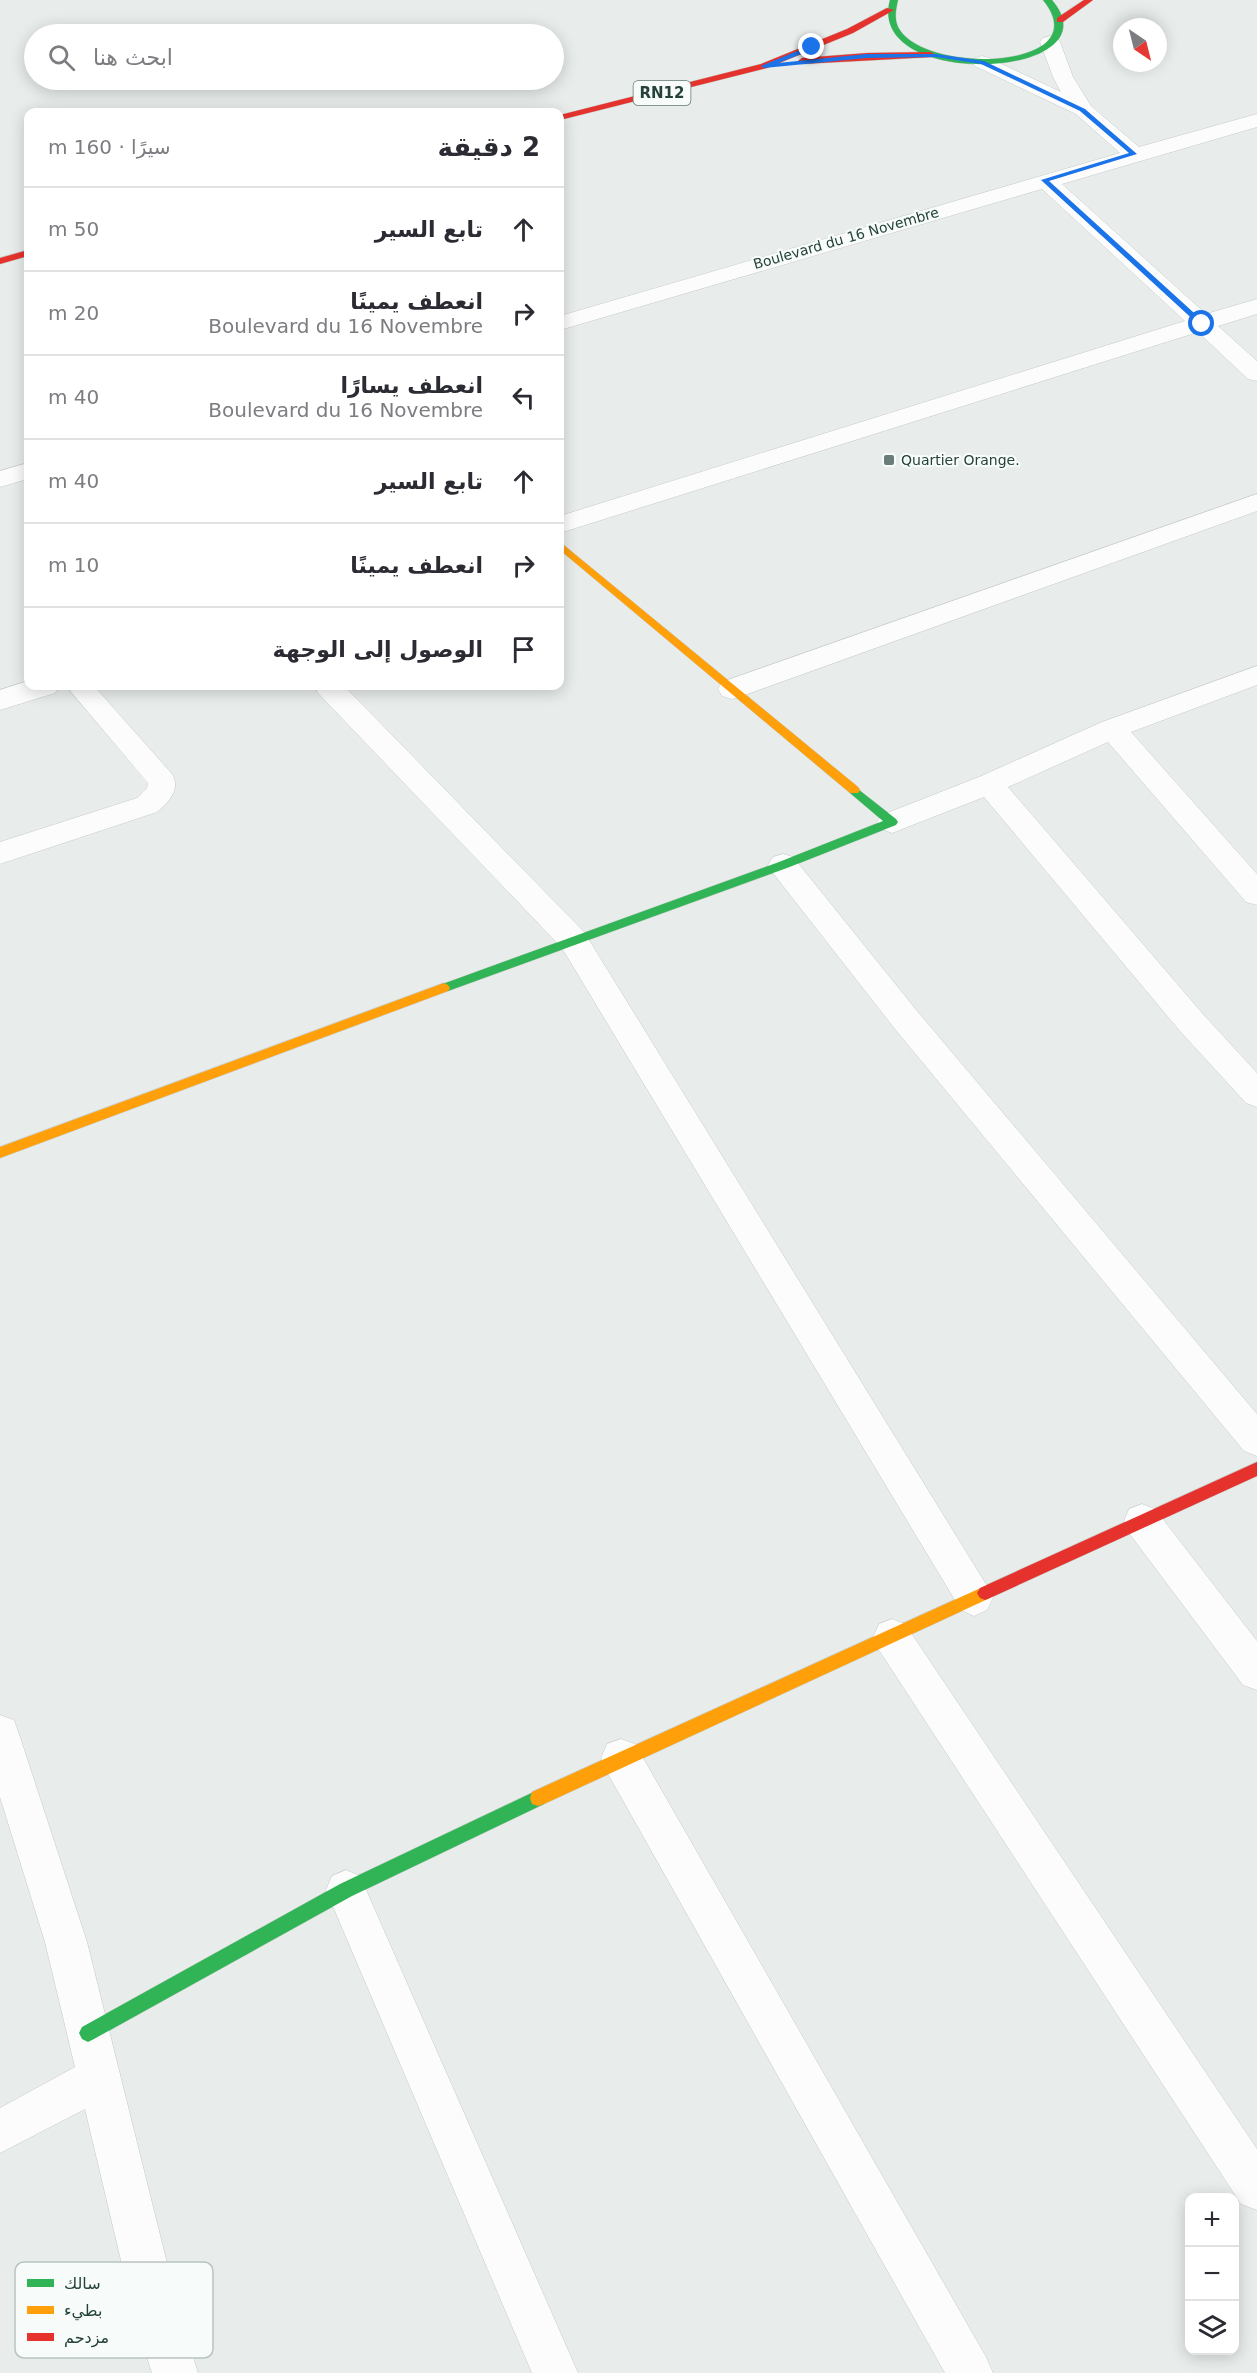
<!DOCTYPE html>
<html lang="ar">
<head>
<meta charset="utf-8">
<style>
  body { margin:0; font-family:"DejaVu Sans","Noto Sans Arabic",sans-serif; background:#f7f7f7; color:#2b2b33; direction:rtl }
  .controls { position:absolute; right:18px; bottom:18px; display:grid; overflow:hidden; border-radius:12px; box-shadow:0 3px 15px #0003 }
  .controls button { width:54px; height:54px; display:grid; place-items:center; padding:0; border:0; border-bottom:2px solid #e1e1e2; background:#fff; color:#2b2b33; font:30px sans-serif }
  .compass { position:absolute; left:1113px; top:18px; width:54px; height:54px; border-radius:50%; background:#fff; box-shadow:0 3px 15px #0003; rotate:145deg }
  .stop { position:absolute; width:18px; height:18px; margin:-14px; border:4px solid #1a73e8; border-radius:50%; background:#fff }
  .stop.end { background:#1a73e8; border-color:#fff; box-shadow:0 2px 6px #0008 }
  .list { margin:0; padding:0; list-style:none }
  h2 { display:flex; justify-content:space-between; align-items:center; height:78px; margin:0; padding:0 24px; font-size:26px }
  h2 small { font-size:20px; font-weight:400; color:#7c7c81 }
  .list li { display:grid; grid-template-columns:39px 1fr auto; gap:18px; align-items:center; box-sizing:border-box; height:84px; padding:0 24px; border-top:2px solid #e1e1e2 }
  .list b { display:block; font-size:22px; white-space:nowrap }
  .list p { margin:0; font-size:20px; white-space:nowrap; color:#7c7c81 }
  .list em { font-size:20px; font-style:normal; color:#7c7c81 }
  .icon { flex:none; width:33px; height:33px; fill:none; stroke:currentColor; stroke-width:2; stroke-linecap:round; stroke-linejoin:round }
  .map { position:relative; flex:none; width:1257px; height:2373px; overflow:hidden; direction:ltr }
  .search { position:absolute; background:#fff; box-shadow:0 3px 15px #0003; left:24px; top:24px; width:540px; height:66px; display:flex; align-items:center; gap:15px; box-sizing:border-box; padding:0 21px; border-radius:33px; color:#7c7c81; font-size:22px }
  .panel { position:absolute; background:#fff; box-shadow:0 3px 15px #0003; left:24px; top:108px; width:540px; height:582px; border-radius:12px; direction:rtl }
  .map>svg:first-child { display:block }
</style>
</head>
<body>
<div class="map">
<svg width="1257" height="2373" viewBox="0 0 1257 2373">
  <rect width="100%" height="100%" fill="#e8edeb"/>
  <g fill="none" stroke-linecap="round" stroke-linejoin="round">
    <!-- street casing -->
    <g stroke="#c5cac8" stroke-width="1">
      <g id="street">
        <path d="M 1050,36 L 1057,38 L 1060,42 L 1073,77 L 1091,106 L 1139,147 L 1257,114 L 1257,127 L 1062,184 L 1206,314 L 1257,299 L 1257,314 L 1218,326 L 1257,361 L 1257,381 L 1248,379 L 1198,332 L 560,533 L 560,516 L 1185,321 L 1042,189 L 560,330 L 560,316 L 1120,153 L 1076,114 L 975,66 L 972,62 L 975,58 L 982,56 L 989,58 L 1061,92 L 1053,77 L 1040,42 L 1043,38 Z"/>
        <path d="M 28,463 L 28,479 L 0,487 L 0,471 Z"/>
        <path d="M 1257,494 L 1257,511 L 742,696 L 732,699 L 722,696 L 718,689 L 722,682 Z"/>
        <path d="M 1257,666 L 1257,685 L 1131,732 L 1257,874 L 1257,905 L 1246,902 L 1108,742 L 1008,787 L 1202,1013 L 1257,1073 L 1257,1107 L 1246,1103 L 1180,1031 L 984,797 L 892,833 L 882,829 L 877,822 L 882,815 L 979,777 L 1102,722 Z"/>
        <path d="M 28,681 L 28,686 L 59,686 L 55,693 L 0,710 L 0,690 Z"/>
        <path d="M 66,686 L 94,686 L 172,774 C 181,789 169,802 157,812 L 0,864 L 0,842 L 137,798 L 147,788 L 148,783 Z"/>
        <path d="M 315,686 L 344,686 L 584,932 L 987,1586 L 993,1598 L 987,1610 L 974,1616 L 961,1610 L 562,948 L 318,693 Z"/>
        <path d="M 783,854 L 793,857 L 917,1011 L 1257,1414 L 1257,1456 L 1244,1451 L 895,1029 L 773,873 L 768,865 L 773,857 Z"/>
        <path d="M 1142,1504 L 1155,1509 L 1257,1641 L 1257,1690 L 1243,1685 L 1129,1533 L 1124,1521 L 1129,1509 Z"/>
        <path d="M 892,1619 L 905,1624 L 1257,2149 L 1257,2210 L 1241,2204 L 879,1650 L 873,1637 L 879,1624 Z"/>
        <path d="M 0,1715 L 14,1720 L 19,1734 L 87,1942 L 181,2319 L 198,2373 L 152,2373 L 135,2319 L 85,2109 L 0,2153 L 0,2108 L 75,2067 L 45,1942 L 0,1797 Z"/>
        <path d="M 621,1739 L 635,1744 L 986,2357 L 993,2373 L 945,2373 L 607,1772 L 601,1758 L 607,1744 Z"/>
        <path d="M 346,1870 L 360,1876 L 578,2373 L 532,2373 L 326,1890 L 332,1876 Z"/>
      </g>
    </g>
    <!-- fast casing -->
    <g stroke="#c3cbc8" stroke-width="1">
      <g id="fast">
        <path d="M 890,0 L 898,0 C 896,9 894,18 898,27 C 923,76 1100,70 1043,0 L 1052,0 C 1119,79 865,92 890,0 Z"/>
        <path d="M 854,786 L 896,819 L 898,822 L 896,825 L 787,868 L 448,991 L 440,991 L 438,988 L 440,985 L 779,862 L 883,821 L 850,793 L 848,790 L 850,787 Z"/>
        <path d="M 538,1790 L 544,1792 L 546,1798 L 544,1804 L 352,1896 L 94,2039 L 88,2042 L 82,2039 L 79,2033 L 82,2027 L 340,1884 Z"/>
      </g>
    </g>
    <!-- slow casing -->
    <g stroke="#c3cbc8" stroke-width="1">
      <g id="slow">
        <path d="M 560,542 L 858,787 L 860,790 L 858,793 L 850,793 L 560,550 Z"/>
        <path d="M 444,983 L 448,985 L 450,988 L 448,991 L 0,1158 L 0,1147 Z"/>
        <path d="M 985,1586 L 990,1588 L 993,1593 L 990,1598 L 544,1804 L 538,1806 L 532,1804 L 530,1798 L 532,1792 Z"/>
      </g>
    </g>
    <!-- jam casing -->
    <g stroke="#c3cbc8" stroke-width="1">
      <g id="jam">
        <path d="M 1084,0 L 1093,0 L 1063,22 L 1057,22 L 1057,18 Z"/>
        <path d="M 887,8 L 894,10 L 853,33 L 767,68 L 560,120 L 560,115 L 761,64 L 847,29 Z"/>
        <path d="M 930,52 L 933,53 L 933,57 L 802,64 L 798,61 L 802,58 L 867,53 Z"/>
        <path d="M 28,250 L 28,256 L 0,264 L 0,258 Z"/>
        <path d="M 1257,1462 L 1257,1476 L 990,1598 L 985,1600 L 980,1598 L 977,1593 L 980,1588 Z"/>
      </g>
    </g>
    <!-- street -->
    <use href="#street" fill="#fcfcfc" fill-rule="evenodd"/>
    <!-- fast -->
    <use href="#fast" fill="#30b455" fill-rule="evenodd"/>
    <!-- slow -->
    <use href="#slow" fill="#ff9f0a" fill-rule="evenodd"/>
    <!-- jam -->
    <use href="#jam" fill="#e5322d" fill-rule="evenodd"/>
  </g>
  <!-- route -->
  <path fill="#1a73e8" d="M 812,45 L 814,49 L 778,63 L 867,54 L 936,54 L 984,61 L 1085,109 L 1137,154 L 1049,181 L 1204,322 L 1204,325 L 1199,325 L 1041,180 L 1129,153 L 1080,111 L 981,64 L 936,57 L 867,58 L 764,68 L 761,66 Z"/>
  <!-- markers -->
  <rect fill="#697e78" stroke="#f7fbf9" stroke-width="2" x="883" y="454" width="12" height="12" rx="3"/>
  <g text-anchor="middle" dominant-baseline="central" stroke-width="4.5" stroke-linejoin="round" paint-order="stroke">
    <!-- far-street labels -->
    <g font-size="14" fill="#24423a" stroke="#f7fbf9">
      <text transform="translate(846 238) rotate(-16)">Boulevard du 16 Novembre</text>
    </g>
    <!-- far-poi labels -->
    <g font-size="14" fill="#24423a" stroke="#f7fbf9" text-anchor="start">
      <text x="901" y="460">Quartier Orange.</text>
    </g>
    <!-- shield labels -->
    <rect fill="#f7fbf9" stroke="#637a73" stroke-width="1.5" x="633.5" y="81" width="57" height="24" rx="4.5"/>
    <g font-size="15" font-weight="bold" fill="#24423a">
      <text x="662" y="93">RN12</text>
    </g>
  </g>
  <!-- legend -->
  <rect x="15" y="2262" width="198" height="96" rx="9" fill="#f7fbf9" stroke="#b8c4c0" stroke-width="1.5"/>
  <rect x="27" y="2279" width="27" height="8" fill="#30b455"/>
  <rect x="27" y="2306" width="27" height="8" fill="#ff9f0a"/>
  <rect x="27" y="2333" width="27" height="8" fill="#e5322d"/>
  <g font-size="16" fill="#24423a">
    <text x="64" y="2289">سالك</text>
    <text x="64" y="2316">بطيء</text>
    <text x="64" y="2343">مزدحم</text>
  </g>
</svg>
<div class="controls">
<button>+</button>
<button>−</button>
<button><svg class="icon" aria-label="layers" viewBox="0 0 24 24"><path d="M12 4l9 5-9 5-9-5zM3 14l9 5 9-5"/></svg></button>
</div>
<svg class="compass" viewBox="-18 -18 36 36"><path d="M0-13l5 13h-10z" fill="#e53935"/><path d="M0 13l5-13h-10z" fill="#7c7c81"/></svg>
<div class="stop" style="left:1202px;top:324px"></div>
<div class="stop end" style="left:812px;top:47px"></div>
<div class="search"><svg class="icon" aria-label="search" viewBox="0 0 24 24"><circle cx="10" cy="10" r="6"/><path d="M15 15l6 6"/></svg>ابحث هنا</div>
<section class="panel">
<h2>2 دقيقة<small>سيرًا · 160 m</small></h2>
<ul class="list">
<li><svg class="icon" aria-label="ahead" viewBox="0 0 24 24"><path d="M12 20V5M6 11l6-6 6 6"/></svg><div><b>تابع السير</b></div><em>50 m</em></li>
<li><svg class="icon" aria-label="right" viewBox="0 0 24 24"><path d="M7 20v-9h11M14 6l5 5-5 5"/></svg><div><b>انعطف يمينًا</b><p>Boulevard du 16 Novembre</p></div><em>20 m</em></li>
<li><svg class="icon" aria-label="left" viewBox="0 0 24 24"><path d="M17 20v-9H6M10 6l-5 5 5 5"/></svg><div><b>انعطف يسارًا</b><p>Boulevard du 16 Novembre</p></div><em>40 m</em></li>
<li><svg class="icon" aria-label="ahead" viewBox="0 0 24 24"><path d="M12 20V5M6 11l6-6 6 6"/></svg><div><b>تابع السير</b></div><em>40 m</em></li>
<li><svg class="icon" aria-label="right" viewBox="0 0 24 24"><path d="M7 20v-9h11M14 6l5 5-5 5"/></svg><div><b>انعطف يمينًا</b></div><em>10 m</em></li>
<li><svg class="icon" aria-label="arrive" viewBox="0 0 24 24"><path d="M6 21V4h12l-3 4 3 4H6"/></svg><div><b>الوصول إلى الوجهة</b></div></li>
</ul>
</section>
</div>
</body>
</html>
